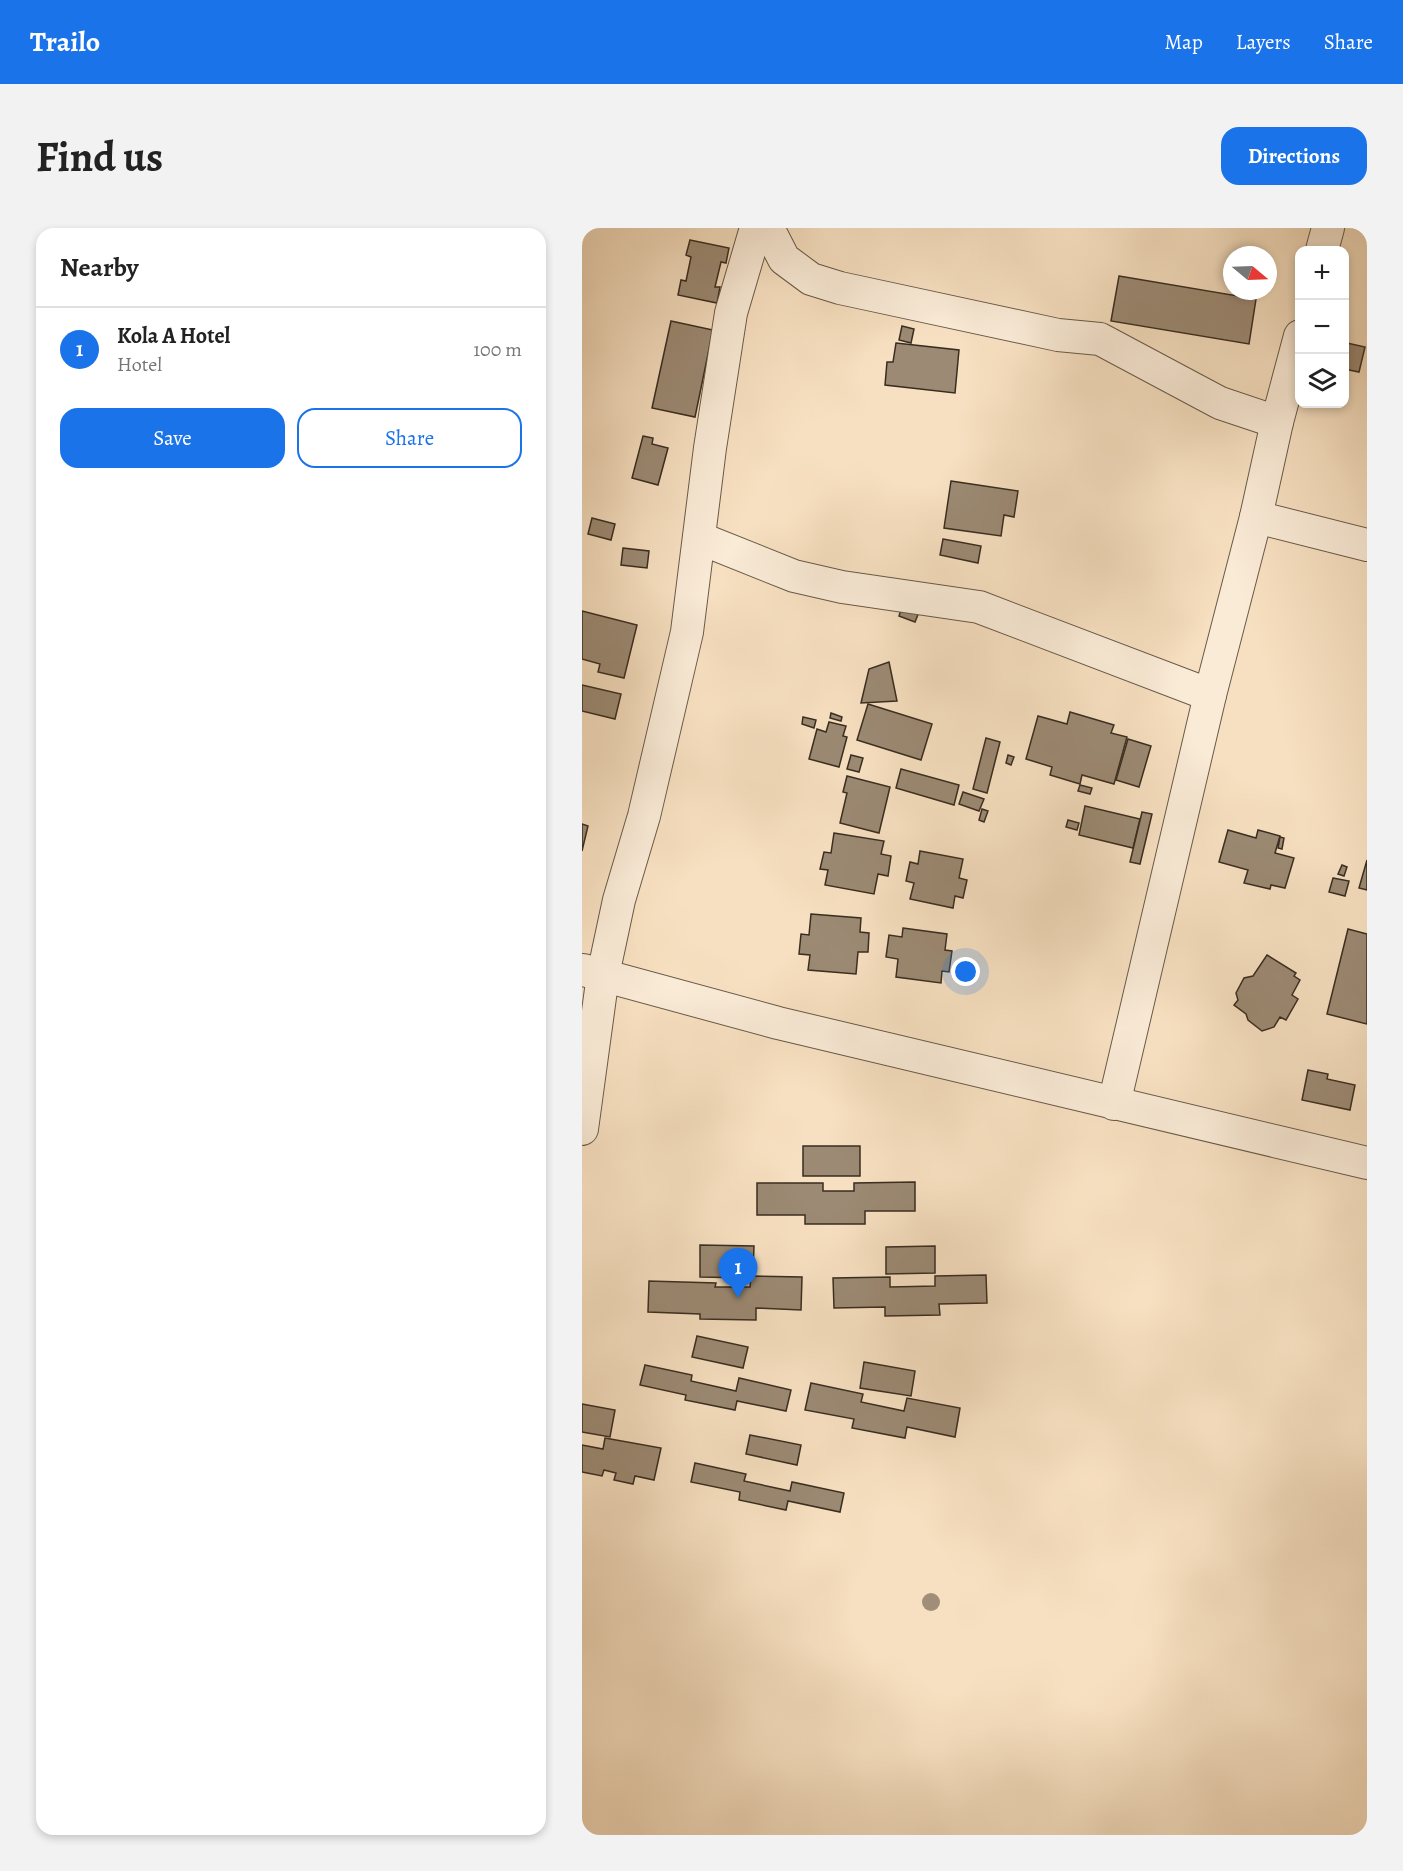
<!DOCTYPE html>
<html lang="en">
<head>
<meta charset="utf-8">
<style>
  body { margin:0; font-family:Alegreya,serif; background:#f2f2f2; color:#222 }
  .controls { position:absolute; right:18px; top:18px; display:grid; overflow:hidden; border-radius:12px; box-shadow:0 3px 9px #0003 }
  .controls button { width:54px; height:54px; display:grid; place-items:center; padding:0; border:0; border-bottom:2px solid #e0e0e0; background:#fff; color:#222; font:30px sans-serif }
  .compass { position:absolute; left:641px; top:18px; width:54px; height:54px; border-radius:50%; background:#fff; box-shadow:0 3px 9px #0003; rotate:109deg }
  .you { position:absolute; left:384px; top:744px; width:21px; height:21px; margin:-15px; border:4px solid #fff; border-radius:50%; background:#1a73e8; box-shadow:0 0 0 9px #1a73e833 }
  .badge { display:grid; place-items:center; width:39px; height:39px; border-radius:50%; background:#1a73e8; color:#fff; font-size:20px; font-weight:700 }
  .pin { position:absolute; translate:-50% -50px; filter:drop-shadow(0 2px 3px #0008) }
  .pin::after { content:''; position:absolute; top:32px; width:21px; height:18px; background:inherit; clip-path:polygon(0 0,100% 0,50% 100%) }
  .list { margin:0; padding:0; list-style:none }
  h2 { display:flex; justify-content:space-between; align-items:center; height:78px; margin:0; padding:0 24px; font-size:26px }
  h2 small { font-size:20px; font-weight:400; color:#767676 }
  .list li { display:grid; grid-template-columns:39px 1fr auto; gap:18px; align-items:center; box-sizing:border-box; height:84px; padding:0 24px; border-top:2px solid #e0e0e0 }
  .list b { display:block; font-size:22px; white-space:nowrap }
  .list p { margin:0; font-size:20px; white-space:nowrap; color:#767676 }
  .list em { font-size:20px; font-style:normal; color:#767676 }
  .actions { display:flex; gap:12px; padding:18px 24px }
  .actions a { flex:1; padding:14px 0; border:2px solid #1a73e8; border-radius:18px; text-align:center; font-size:21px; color:#1a73e8 }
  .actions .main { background:#1a73e8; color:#fff }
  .icon { flex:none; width:33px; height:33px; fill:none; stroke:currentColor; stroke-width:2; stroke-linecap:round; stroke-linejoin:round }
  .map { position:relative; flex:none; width:785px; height:1607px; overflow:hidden; border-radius:18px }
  header { display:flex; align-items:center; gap:36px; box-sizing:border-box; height:84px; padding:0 30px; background:#1a73e8; color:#fff }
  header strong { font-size:28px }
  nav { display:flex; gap:33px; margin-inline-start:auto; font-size:21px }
  .intro { display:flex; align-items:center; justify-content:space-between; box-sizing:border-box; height:144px; padding:0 36px }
  h1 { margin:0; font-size:42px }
  .button { padding:15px 27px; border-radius:18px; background:#1a73e8; color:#fff; font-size:21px; font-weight:700 }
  main { display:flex; gap:36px; padding:0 36px }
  aside { flex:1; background:#fff; border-radius:18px; box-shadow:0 3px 9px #0003 }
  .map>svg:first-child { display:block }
</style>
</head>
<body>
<header>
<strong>Trailo</strong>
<nav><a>Map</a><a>Layers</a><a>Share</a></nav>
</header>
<div class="intro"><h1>Find us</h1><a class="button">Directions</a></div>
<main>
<aside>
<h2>Nearby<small></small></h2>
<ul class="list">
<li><span class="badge">1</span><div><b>Kola A Hotel</b><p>Hotel</p></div><em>100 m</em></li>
</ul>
<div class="actions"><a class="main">Save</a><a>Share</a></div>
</aside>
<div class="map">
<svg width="785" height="1607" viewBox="0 0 785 1607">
  <rect width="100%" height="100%" fill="#f7e0c1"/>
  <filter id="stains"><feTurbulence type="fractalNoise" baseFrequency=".00333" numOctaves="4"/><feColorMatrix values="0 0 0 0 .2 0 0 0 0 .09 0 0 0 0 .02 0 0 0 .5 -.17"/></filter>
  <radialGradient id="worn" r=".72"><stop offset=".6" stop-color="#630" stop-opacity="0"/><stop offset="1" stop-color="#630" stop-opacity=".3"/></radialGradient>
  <!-- building -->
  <g fill="#9c8a74" stroke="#392d21" stroke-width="1.5">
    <path d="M 108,12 L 147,20 L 144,35 L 139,34 L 133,59 L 138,59 L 135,75 L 96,67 L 99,52 L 104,53 L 109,29 L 104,27 Z"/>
    <path d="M 537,48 L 674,71 L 667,116 L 529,93 Z"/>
    <path d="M 89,93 L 131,102 L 113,189 L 70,180 Z"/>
    <path d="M 320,98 L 332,101 L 329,115 L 317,112 Z"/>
    <path d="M 314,115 L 377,122 L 373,165 L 303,157 L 305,134 L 311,134 Z"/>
    <path d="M 765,115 L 783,119 L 777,144 L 762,141 L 762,124 Z"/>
    <path d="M 61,208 L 71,210 L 70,216 L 86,220 L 76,257 L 50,250 Z"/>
    <path d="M 369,253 L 436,263 L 432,289 L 422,287 L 419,308 L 362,300 Z"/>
    <path d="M 10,290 L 33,296 L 29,312 L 6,306 Z"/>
    <path d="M 361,311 L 399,318 L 396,335 L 358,327 Z"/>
    <path d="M 41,320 L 67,323 L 65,340 L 39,337 Z"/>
    <path d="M 320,379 L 337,384 L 333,394 L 317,388 Z"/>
    <path d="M 0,383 L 55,397 L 42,450 L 16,444 L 18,436 L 0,431 Z"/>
    <path d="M 307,434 L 315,473 L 279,475 L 287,441 Z"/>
    <path d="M 0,457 L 39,466 L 33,491 L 0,483 Z"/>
    <path d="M 286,476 L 350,496 L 339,532 L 275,512 Z"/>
    <path d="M 488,484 L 532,497 L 529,505 L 545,509 L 532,556 L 500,547 L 498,556 L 468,547 L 470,539 L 444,531 L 456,488 L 485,496 Z"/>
    <path d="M 249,485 L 260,489 L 259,493 L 248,490 Z"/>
    <path d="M 221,489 L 234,492 L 232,500 L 220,496 Z"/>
    <path d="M 247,494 L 264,498 L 261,508 L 265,509 L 257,539 L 227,531 L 235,501 L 244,504 Z"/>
    <path d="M 404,510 L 418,514 L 405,565 L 391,561 Z"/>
    <path d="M 546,511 L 569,518 L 557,559 L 534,552 Z"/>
    <path d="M 269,527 L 281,530 L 277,544 L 265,541 Z"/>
    <path d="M 426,527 L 432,529 L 429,537 L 424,535 Z"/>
    <path d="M 319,541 L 377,557 L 372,577 L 314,560 Z"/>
    <path d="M 265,548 L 308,559 L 297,605 L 258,595 L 265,565 L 261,564 Z"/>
    <path d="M 498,557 L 510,560 L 508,566 L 496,563 Z"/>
    <path d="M 381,564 L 402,571 L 397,583 L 377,576 Z"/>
    <path d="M 503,578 L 558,591 L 551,620 L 497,607 Z"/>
    <path d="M 400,581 L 406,583 L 402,594 L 397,592 Z"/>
    <path d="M 560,584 L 570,586 L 558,636 L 548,634 Z"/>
    <path d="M 486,592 L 497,595 L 495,602 L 484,599 Z"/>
    <path d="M 0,596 L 6,598 L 0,623 Z"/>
    <path d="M 646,602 L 674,610 L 676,602 L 698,608 L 693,625 L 712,630 L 703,660 L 689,657 L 688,661 L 662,655 L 666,642 L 637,634 Z"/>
    <path d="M 252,605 L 302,613 L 299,626 L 309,628 L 306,648 L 296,646 L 292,666 L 243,657 L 246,642 L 238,641 L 242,624 L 249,625 Z"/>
    <path d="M 698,609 L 702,610 L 700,621 L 696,620 Z"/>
    <path d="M 338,623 L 381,631 L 377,650 L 385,652 L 381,670 L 373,668 L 371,680 L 328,671 L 332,655 L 324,653 L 328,634 L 336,636 Z"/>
    <path d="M 785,632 L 785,662 L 777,660 Z"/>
    <path d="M 760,637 L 765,639 L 762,648 L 756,646 Z"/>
    <path d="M 751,650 L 767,653 L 763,668 L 747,664 Z"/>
    <path d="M 229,686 L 279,690 L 278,704 L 287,705 L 286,724 L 276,724 L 274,746 L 226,742 L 228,727 L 217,726 L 219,706 L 227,707 Z"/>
    <path d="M 321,700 L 365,706 L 363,722 L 370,723 L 367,744 L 360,743 L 359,755 L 314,749 L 316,731 L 304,729 L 307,707 L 320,709 Z"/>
    <path d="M 766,701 L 785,706 L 785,796 L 745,786 Z"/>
    <path d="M 685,727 L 714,745 L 712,748 L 718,752 L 710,767 L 716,771 L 704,792 L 698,789 L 692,799 L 680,803 L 666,792 L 664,786 L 652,777 L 656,772 L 654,765 L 662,750 L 671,748 Z"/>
    <path d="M 726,842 L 746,846 L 745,851 L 773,857 L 768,882 L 720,872 Z"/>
    <rect x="221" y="918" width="57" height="30"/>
    <path d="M 333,954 L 333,983 L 283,983 L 283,996 L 223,996 L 223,987 L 175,987 L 175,955 L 241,955 L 241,963 L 272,963 L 272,955 Z"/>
    <path d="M 118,1017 L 172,1018 L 171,1046 L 167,1046 L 167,1050 L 118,1049 Z"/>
    <path d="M 353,1018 L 353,1045 L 304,1046 L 304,1019 Z"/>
    <path d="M 404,1047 L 405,1075 L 357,1076 L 358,1087 L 303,1088 L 303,1079 L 252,1080 L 251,1050 L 308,1049 L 308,1059 L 353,1058 L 353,1048 Z"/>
    <path d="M 169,1048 L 220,1049 L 219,1082 L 174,1080 L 174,1092 L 118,1091 L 118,1086 L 66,1084 L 67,1053 L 134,1055 L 133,1059 L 168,1059 Z"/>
    <path d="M 115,1108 L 166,1119 L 161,1140 L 110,1129 Z"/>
    <path d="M 282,1134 L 333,1143 L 329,1168 L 278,1160 Z"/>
    <path d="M 63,1137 L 110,1147 L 109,1153 L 154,1163 L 157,1150 L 209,1162 L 204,1183 L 155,1173 L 153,1182 L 103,1172 L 104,1167 L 58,1157 Z"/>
    <path d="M 229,1155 L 281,1166 L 279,1174 L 322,1183 L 325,1170 L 378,1180 L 373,1209 L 325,1199 L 323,1210 L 270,1200 L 272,1191 L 223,1182 Z"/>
    <path d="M 0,1176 L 33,1182 L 28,1209 L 0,1204 Z"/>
    <path d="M 168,1207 L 219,1217 L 215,1237 L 164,1226 Z"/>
    <path d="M 23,1210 L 79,1220 L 72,1252 L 53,1248 L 51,1256 L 32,1252 L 34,1245 L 22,1242 L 20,1248 L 0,1244 L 0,1217 L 21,1221 Z"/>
    <path d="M 113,1235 L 164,1246 L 162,1253 L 208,1263 L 210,1254 L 262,1265 L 258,1284 L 206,1273 L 204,1282 L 157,1272 L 158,1264 L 109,1254 Z"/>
  </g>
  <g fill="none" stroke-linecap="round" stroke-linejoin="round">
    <!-- minor casing -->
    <g stroke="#685a49" stroke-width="34">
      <g id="minor">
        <path d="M 186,0 L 202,31 L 229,51 L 258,60 L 476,107 L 518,111 L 638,175 L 695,194"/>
        <path d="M 740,22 L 746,0"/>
        <path d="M 674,289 L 785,317"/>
        <path d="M 117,310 L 212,348 L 260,359 L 397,379 L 628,467"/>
        <path d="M 1,742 L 196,795 L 785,935"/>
        <path d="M 532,876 L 628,467 L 674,289 L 695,194 L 718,108"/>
        <path d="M 0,901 L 21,747 L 37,672 L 62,588 L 105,404 L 128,220 L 149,85 L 174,0"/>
      </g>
    </g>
    <!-- minor -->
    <use href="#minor" stroke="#faebd7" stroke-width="32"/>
  </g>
  <!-- trees -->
  <circle fill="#a08e78" cx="349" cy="1374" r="9"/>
  <rect width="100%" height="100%" filter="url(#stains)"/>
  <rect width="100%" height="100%" fill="url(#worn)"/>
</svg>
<div class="controls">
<button>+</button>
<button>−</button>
<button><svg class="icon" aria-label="layers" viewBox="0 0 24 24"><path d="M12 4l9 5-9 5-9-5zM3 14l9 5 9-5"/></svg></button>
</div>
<svg class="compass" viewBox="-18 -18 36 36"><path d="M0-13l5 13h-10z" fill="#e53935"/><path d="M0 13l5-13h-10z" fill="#767676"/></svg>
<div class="you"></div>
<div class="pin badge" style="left:156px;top:1070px">1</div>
</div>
</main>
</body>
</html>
